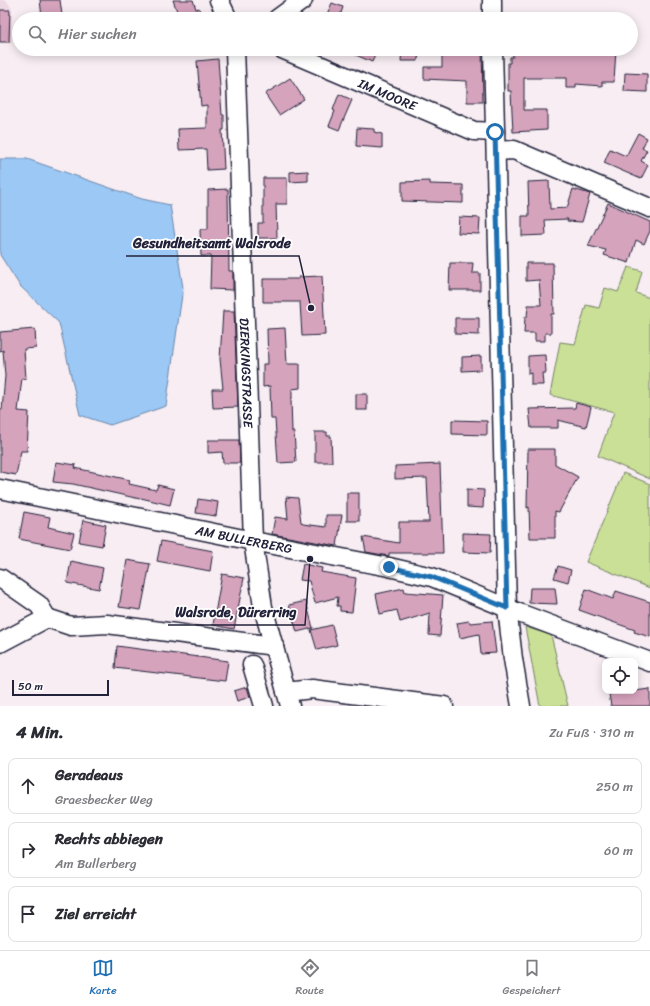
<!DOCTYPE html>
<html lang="de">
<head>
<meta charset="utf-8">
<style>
  body { margin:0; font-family:Sriracha,sans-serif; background:#f7f7f7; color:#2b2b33 }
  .controls { position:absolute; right:12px; bottom:12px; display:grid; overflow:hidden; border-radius:8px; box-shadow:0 2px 10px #0003 }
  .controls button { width:36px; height:36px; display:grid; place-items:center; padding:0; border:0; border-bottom:1px solid #e1e1e2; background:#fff; color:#2b2b33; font:20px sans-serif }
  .scale { position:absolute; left:12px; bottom:10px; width:97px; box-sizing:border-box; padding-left:4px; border:2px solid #22223b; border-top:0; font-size:11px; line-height:14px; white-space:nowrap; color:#22223b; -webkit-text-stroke:3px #fff; paint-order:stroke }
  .stop { position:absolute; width:12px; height:12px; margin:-9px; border:3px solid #1f6fb2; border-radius:50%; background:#fff }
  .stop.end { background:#1f6fb2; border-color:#fff; box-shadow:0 1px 4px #0008 }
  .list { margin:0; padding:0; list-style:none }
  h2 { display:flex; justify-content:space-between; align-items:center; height:52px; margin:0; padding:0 16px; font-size:17px }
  h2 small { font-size:13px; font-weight:400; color:#7c7c81 }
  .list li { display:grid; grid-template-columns:26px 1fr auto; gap:12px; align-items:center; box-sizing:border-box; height:56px; margin:0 8px 8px; padding:0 8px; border:1px solid #e1e1e2; border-radius:8px }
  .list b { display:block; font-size:15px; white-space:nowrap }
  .list p { margin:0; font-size:13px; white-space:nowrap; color:#7c7c81 }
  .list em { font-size:13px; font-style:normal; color:#7c7c81 }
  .icon { flex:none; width:22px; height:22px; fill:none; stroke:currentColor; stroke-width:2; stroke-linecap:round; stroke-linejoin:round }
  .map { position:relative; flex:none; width:650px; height:706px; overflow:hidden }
  .search { position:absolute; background:#fff; box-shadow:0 2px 10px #0003; left:12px; right:12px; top:12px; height:44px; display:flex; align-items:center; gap:10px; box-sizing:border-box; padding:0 14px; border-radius:22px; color:#7c7c81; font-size:15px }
  .sheet { height:244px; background:#fff }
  nav { display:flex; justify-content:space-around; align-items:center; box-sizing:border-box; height:56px; border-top:1px solid #e1e1e2; background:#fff; font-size:11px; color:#7c7c81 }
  nav a { display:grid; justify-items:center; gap:2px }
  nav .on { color:#1f6fb2 }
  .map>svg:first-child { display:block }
</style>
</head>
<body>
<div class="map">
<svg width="650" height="706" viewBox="0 0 650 706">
  <rect width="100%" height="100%" fill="#f7edf2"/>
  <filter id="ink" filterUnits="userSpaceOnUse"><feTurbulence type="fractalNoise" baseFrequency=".025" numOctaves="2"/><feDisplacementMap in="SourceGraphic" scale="8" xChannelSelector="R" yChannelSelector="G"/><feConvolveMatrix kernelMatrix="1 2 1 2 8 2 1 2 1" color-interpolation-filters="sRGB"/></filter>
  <g filter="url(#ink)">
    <!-- built -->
    <path fill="#edd7e2" d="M 0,0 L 6,0 L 12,9 L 12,42 L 0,41 Z"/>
    <!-- green -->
    <g fill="#c9e096" stroke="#768168">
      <path d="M 628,267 L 642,271 L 636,293 L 650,298 L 650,479 L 598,456 L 614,412 L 550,395 L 560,342 L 575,344 L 586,305 L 599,308 L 605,288 L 618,292 Z"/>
      <path d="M 623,473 L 650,484 L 650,588 L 586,562 Z"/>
      <path d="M 525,627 L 551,635 L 568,706 L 540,706 Z"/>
    </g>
    <!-- water -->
    <path fill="#9bc8f5" stroke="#6b86ab" d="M 0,159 L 27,159 L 142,199 L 170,205 L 183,288 L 166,406 L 110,425 L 80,415 L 59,323 L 20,286 L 0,255 Z"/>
    <!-- building -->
    <g fill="#d6a3bd" stroke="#22223b">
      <path d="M 40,0 L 60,0 L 62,15 L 42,17 Z"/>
      <path d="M 173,0 L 193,0 L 196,9 L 199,8 L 202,19 L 172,19 L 171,16 L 178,14 Z"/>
      <path d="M 332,3 L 343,7 L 339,19 L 327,14 Z"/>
      <path d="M 0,10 L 10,10 L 9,42 L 0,42 Z"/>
      <path d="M 342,49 L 378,49 L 372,62 Z"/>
      <path d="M 402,49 L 419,49 L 418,61 L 401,61 Z"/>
      <path d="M 442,49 L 482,49 L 483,102 L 467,102 L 467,81 L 424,79 L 424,67 L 442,67 Z"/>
      <path d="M 512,49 L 616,49 L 614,82 L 602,82 L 602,86 L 576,84 L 576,88 L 566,88 L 566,78 L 524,78 L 524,110 L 547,110 L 547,130 L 513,132 L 511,91 L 508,91 L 508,63 L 510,63 L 510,57 L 513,57 Z"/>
      <path d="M 218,59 L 222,115 L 224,115 L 224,130 L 222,130 L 224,169 L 207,170 L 206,149 L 179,150 L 178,129 L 207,128 L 207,105 L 201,106 L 197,61 Z"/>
      <path d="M 625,73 L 647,74 L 647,92 L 624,91 Z"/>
      <path d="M 290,78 L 304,99 L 279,115 L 265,94 Z"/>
      <path d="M 339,94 L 352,100 L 339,130 L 329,126 L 335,111 L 333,110 Z"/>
      <path d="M 357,128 L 374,129 L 374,132 L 382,134 L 382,148 L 356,146 Z"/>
      <path d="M 638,133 L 647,138 L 642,148 L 647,150 L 641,161 L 648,165 L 641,179 L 604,163 L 610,149 L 626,156 Z"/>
      <path d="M 308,171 L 308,181 L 290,182 L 290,172 Z"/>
      <path d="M 263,178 L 287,178 L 287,204 L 276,204 L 277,238 L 258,238 L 258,223 L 263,223 Z"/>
      <path d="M 430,181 L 430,184 L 463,185 L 463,203 L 402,201 L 402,182 Z"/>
      <path d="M 549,181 L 550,209 L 567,208 L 573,189 L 590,194 L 582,222 L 567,221 L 568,219 L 545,220 L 546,235 L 522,236 L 522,216 L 529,216 L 528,182 Z"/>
      <path d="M 228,189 L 229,271 L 233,271 L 233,290 L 210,289 L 211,256 L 201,256 L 200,229 L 208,229 L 208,190 Z"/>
      <path d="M 608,203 L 650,222 L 650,231 L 644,244 L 636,240 L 629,263 L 604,255 L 606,250 L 588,246 Z"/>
      <path d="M 459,217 L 480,218 L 479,234 L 458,233 Z"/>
      <path d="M 450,263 L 473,263 L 472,273 L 480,273 L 480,290 L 449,290 Z"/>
      <path d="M 526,263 L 553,263 L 554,314 L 551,314 L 551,333 L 545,333 L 545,341 L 535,341 L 535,333 L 524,333 L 525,317 L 527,317 L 528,305 L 541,305 L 539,280 L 526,281 Z"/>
      <path d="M 322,276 L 325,335 L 302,336 L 300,302 L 263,302 L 263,279 L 299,279 L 299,277 Z"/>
      <path d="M 223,311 L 234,311 L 238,407 L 213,408 L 212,389 L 223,389 L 220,359 Z"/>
      <path d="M 455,318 L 479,318 L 479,335 L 455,334 Z"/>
      <path d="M 285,328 L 287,364 L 300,364 L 300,388 L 292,389 L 292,399 L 291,399 L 292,432 L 294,432 L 296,462 L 278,463 L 275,419 L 271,419 L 270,386 L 263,387 L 263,364 L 268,364 L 267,329 Z"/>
      <path d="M 35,329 L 36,348 L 24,349 L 26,379 L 22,378 L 18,411 L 29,412 L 27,451 L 21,451 L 16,475 L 0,472 L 0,410 L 2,410 L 5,376 L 3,350 L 0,351 L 0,332 Z"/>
      <path d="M 545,355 L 546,373 L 542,373 L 543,385 L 531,385 L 531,373 L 528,374 L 528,356 Z"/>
      <path d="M 481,356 L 481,370 L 462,371 L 462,357 Z"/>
      <rect x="356" y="394" width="11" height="16"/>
      <path d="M 576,403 L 591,407 L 586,427 L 558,420 L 558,428 L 531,428 L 529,409 L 575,408 Z"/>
      <path d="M 452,420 L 487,421 L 487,435 L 452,434 Z"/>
      <path d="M 315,432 L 327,432 L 327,436 L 331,436 L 332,462 L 315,462 Z"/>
      <path d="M 208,440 L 239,440 L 240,463 L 223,463 L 222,452 L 208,453 Z"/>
      <path d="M 528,449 L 555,449 L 555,464 L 578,477 L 559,512 L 555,511 L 555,538 L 530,538 L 529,507 L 527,508 Z"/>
      <path d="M 56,462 L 76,465 L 75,468 L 130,480 L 129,484 L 156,490 L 158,485 L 174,489 L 170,505 L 141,498 L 140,499 L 73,484 L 53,482 Z"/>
      <path d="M 440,464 L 443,553 L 389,553 L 389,556 L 366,552 L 363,537 L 399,543 L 399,522 L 429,522 L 427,478 L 395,479 L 395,466 Z"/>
      <path d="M 467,489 L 484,490 L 483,508 L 467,507 Z"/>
      <rect x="347" y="493" width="12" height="28"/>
      <path d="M 286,497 L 298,498 L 301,522 L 303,524 L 326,527 L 326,515 L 342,515 L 337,546 L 272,534 L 275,517 L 288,519 Z"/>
      <path d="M 198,499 L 218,502 L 216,516 L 196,513 Z"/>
      <path d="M 24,512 L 50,517 L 48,527 L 74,533 L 70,549 L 19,539 Z"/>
      <path d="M 83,520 L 106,525 L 102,546 L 79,542 Z"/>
      <path d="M 463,533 L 491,534 L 490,553 L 463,552 Z"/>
      <path d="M 161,541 L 213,551 L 210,571 L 157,561 Z"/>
      <path d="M 127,560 L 150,564 L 141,610 L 119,607 Z"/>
      <path d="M 71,561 L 103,568 L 99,589 L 67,583 Z"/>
      <path d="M 303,564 L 322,568 L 321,572 L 356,578 L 352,612 L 340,611 L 340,606 L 337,606 L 338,597 L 315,603 L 309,581 L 300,580 Z"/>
      <path d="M 558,566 L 571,570 L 568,582 L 554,578 Z"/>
      <path d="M 222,574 L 244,578 L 234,629 L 213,625 Z"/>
      <path d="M 404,588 L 405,592 L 443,595 L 440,636 L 429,635 L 430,613 L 400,622 L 397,610 L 380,614 L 376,594 Z"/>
      <path d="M 530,588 L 555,588 L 557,604 L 529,603 Z"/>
      <path d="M 586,589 L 613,599 L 616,591 L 650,602 L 650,637 L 634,632 L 635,630 L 579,610 Z"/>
      <path d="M 306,601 L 313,628 L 297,632 L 289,605 Z"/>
      <path d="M 469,621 L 470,623 L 492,621 L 496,653 L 481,654 L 479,634 L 460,638 L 457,623 Z"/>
      <path d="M 332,625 L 337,645 L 317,650 L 311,630 Z"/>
      <path d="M 117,646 L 228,661 L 225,681 L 115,668 Z"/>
      <path d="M 247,687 L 250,697 L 237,701 L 234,691 Z"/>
      <path d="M 650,689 L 650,706 L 611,706 L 609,694 Z"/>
    </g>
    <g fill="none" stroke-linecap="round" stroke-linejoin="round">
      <!-- minor casing -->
      <g stroke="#22223b" stroke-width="21">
        <g id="minor">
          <path d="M 219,0 L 228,19"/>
          <path d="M 492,0 L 492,19"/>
          <path d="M 277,19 L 303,0"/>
          <path id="s1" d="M 235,49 L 253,541 L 263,607 L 290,706"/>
          <path id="s2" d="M 282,49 L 474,131 L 495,132"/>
          <path d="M 493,49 L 507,608 L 513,659 L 521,706"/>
          <path d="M 496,151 L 514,150 L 650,208"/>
          <path id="s3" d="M 0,489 L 253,541 L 389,567 L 432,577 L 519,613 L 650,662"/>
          <path d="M 0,578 L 39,605 L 47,618"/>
          <path d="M 47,618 L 71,626 L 107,624 L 274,646"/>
          <path d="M 0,643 L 47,618"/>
          <path d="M 252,665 L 264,706"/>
          <path d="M 286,692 L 312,689 L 444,706"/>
        </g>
      </g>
      <!-- minor -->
      <use href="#minor" stroke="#fff" stroke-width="18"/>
    </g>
  </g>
  <g fill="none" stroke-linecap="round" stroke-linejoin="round" filter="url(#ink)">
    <!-- route -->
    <path stroke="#1f6fb2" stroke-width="5" d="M 389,567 L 432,577 L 507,608 L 495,132"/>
  </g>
  <g text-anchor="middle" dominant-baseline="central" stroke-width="3.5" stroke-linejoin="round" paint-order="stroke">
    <!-- street labels -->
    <g font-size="13" fill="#22223b" stroke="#fff">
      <text stroke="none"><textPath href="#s2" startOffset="115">IM MOORE</textPath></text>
      <text stroke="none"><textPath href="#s1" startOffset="324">DIERKINGSTRASSE</textPath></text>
      <text stroke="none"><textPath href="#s3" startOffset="249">AM BULLERBERG</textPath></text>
    </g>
  </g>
  <!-- callouts -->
  <path fill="none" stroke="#22223b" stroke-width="1.5" d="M311 308L299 256H126M310 559L305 625H168"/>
  <g fill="#22223b" stroke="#fff" stroke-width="1.5">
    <circle cx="311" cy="308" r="4"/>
    <circle cx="310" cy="559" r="4"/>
  </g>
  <g font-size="14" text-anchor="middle" font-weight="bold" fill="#22223b" stroke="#fff" stroke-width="3.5" stroke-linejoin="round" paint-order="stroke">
    <text x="212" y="248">Gesundheitsamt Walsrode</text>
    <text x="236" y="617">Walsrode, Dürerring</text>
  </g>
</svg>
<div class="controls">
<button><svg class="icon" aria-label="locate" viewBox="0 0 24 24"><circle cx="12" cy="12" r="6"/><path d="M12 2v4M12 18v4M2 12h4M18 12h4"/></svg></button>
</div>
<div class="scale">50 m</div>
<div class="stop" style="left:495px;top:132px"></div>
<div class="stop end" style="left:389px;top:567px"></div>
<div class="search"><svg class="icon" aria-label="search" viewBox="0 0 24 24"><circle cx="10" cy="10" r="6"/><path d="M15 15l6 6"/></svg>Hier suchen</div>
</div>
<section class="sheet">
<h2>4 Min.<small>Zu Fuß · 310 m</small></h2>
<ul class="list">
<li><svg class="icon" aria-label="ahead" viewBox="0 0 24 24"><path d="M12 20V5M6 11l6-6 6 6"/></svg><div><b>Geradeaus</b><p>Graesbecker Weg</p></div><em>250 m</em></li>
<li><svg class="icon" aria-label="right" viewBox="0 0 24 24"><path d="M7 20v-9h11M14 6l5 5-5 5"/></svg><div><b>Rechts abbiegen</b><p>Am Bullerberg</p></div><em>60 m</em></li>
<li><svg class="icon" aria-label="arrive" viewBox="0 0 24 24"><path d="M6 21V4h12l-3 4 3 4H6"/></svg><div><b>Ziel erreicht</b></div></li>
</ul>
</section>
<nav>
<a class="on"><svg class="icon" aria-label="map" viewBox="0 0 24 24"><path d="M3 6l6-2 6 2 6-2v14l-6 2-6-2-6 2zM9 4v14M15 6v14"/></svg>Karte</a>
<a><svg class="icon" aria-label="directions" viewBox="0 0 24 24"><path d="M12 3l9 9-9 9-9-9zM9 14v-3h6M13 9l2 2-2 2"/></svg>Route</a>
<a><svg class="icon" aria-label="saved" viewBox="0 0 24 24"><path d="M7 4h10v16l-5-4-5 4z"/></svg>Gespeichert</a>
</nav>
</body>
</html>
